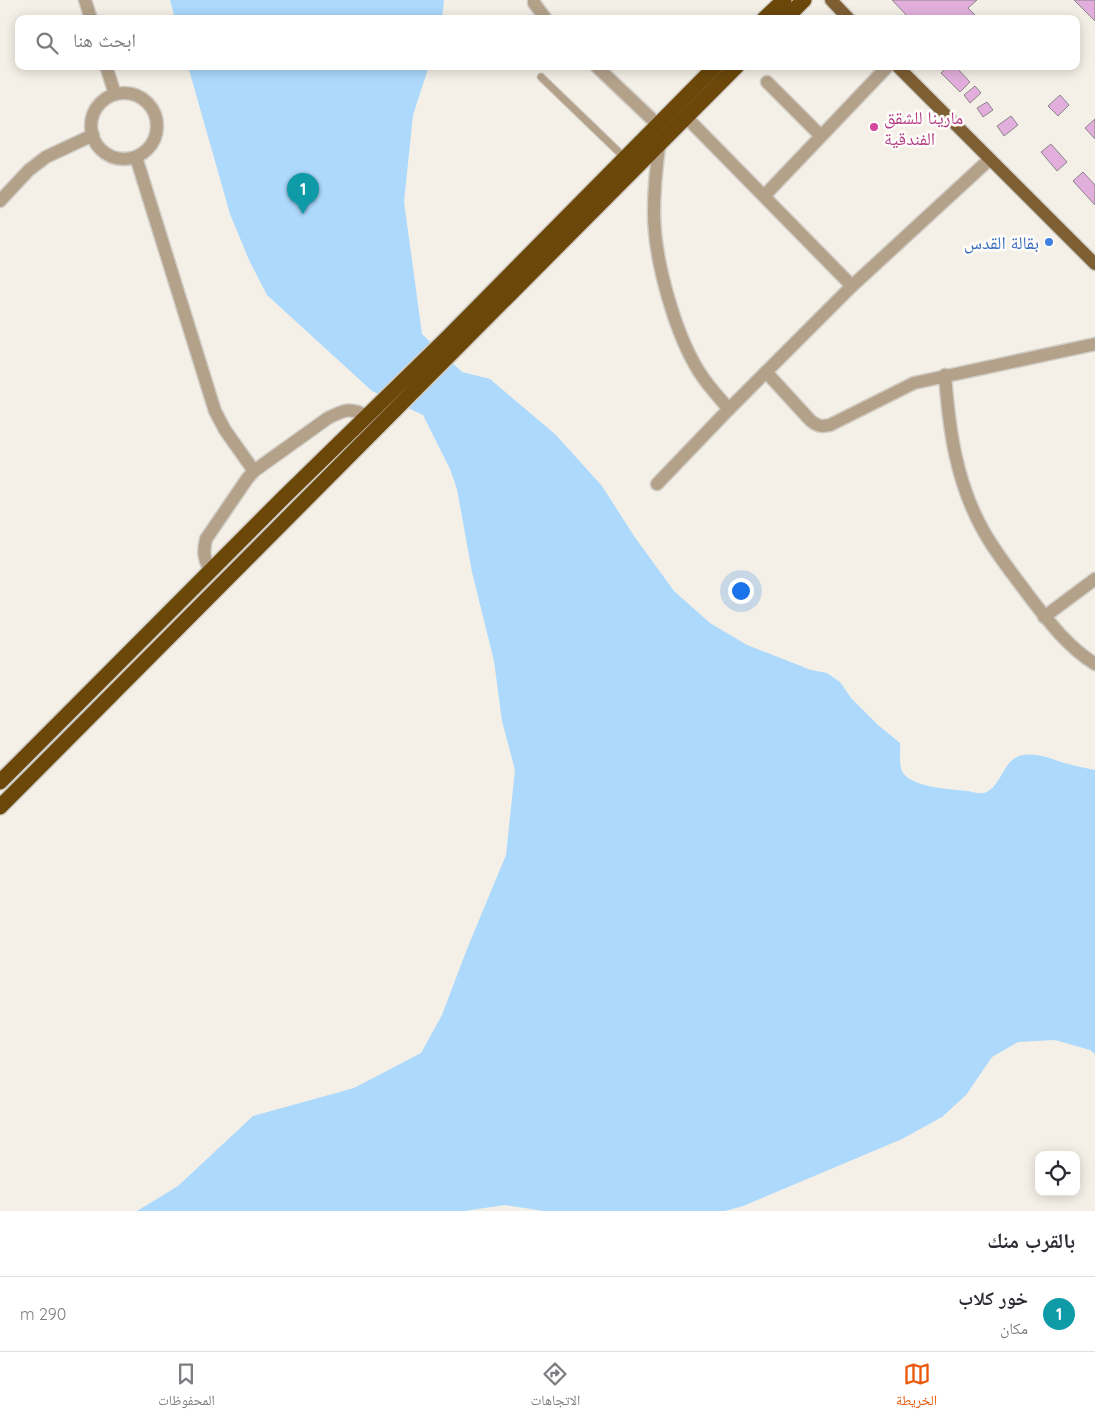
<!DOCTYPE html>
<html lang="ar">
<head>
<meta charset="utf-8">
<style>
  body { margin:0; font-family:Quicksand,"Noto Naskh Arabic",sans-serif; background:#f7f7f7; color:#2b2b33; direction:rtl }
  .controls { position:absolute; right:15px; bottom:15px; display:grid; overflow:hidden; border-radius:10px; box-shadow:0 2px 12px #0003 }
  .controls button { width:45px; height:45px; display:grid; place-items:center; padding:0; border:0; border-bottom:1px solid #e1e1e2; background:#fff; color:#2b2b33; font:25px sans-serif }
  .you { position:absolute; left:740px; top:590px; width:18px; height:18px; margin:-12px; border:4px solid #fff; border-radius:50%; background:#1a73e8; box-shadow:0 0 0 8px #1a73e833 }
  .badge { display:grid; place-items:center; width:32px; height:32px; border-radius:50%; background:#ea580c; color:#fff; font-size:16px; font-weight:700 }
  .pin { position:absolute; translate:-50% -41px; filter:drop-shadow(0 1px 2px #0008) }
  .pin::after { content:''; position:absolute; top:26px; width:18px; height:15px; background:inherit; clip-path:polygon(0 0,100% 0,50% 100%) }
  .list { margin:0; padding:0; list-style:none }
  h2 { display:flex; justify-content:space-between; align-items:center; height:65px; margin:0; padding:0 20px; font-size:21px }
  h2 small { font-size:16px; font-weight:400; color:#7c7c81 }
  .list li { display:grid; grid-template-columns:32px 1fr auto; gap:15px; align-items:center; box-sizing:border-box; height:75px; padding:0 20px; border-top:1px solid #e1e1e2 }
  .list b { display:block; font-size:19px; white-space:nowrap }
  .list p { margin:0; font-size:16px; white-space:nowrap; color:#7c7c81 }
  .list em { font-size:16px; font-style:normal; color:#7c7c81 }
  .icon { flex:none; width:28px; height:28px; fill:none; stroke:currentColor; stroke-width:2; stroke-linecap:round; stroke-linejoin:round }
  .map { position:relative; flex:none; width:1095px; height:1211px; overflow:hidden; direction:ltr }
  .search { position:absolute; background:#fff; box-shadow:0 2px 12px #0003; left:15px; right:15px; top:15px; height:55px; display:flex; align-items:center; gap:12px; box-sizing:border-box; padding:0 18px; border-radius:10px; color:#7c7c81; font-size:19px }
  .sheet { height:140px; background:#fff }
  nav { display:flex; justify-content:space-around; align-items:center; box-sizing:border-box; height:70px; border-top:1px solid #e1e1e2; background:#fff; font-size:14px; color:#7c7c81 }
  nav a { display:grid; justify-items:center; gap:2px }
  nav .on { color:#ea580c }
  .map>svg:first-child { display:block }
</style>
</head>
<body>
<div class="map">
<svg width="1095" height="1211" viewBox="0 0 1095 1211">
  <rect width="100%" height="100%" fill="#f4f0e7"/>
  <!-- water -->
  <g fill="#acd9fc">
    <path d="M 170,0 L 444,0 L 442,19 L 175,19 Z"/>
    <path d="M 188,66 L 429,66 L 413,115 L 404,202 L 422,334 L 462,372 L 490,379 L 556,435 L 602,486 L 634,536 L 674,591 L 710,623 L 747,645 L 811,670 L 827,673 L 840,682 L 851,698 L 878,725 L 900,743 C 901,752 898,764 903,773 C 914,788 951,789 968,791 C 973,792 979,794 984,793 C 1003,787 1002,757 1024,755 C 1037,753 1049,758 1061,762 C 1072,765 1084,768 1095,770 L 1095,1054 L 1090,1050 L 1055,1040 L 1018,1042 L 992,1057 L 966,1095 L 942,1117 L 902,1139 L 743,1206 L 725,1211 L 544,1211 L 505,1205 L 464,1211 L 137,1211 L 178,1186 L 253,1116 L 354,1088 L 421,1053 L 442,1015 L 467,949 L 506,855 L 515,770 L 502,721 L 494,661 L 472,572 L 457,489 L 450,469 L 423,415 L 372,391 L 267,295 L 249,260 L 230,214 Z"/>
  </g>
  <!-- building -->
  <g fill="#e2afdd" stroke="#8b848a">
    <path d="M 892,0 L 977,0 L 968,8 L 978,18 L 910,19 Z"/>
    <path d="M 1074,0 L 1095,0 L 1095,21 Z"/>
    <path d="M 948,66 L 955,66 L 970,82 L 960,92 L 941,73 Z"/>
    <path d="M 975,86 L 981,93 L 970,103 L 964,95 Z"/>
    <path d="M 1060,95 L 1069,105 L 1058,116 L 1048,106 Z"/>
    <path d="M 987,102 L 993,110 L 983,117 L 977,108 Z"/>
    <path d="M 1011,116 L 1018,125 L 1004,136 L 997,126 Z"/>
    <path d="M 1095,119 L 1095,139 L 1085,128 Z"/>
    <path d="M 1051,144 L 1067,162 L 1057,171 L 1041,152 Z"/>
    <path d="M 1083,172 L 1095,185 L 1095,205 L 1073,181 Z"/>
  </g>
  <g fill="none" stroke-linecap="round" stroke-linejoin="round">
    <!-- lane casing -->
    <g stroke="#d1cdc6" stroke-width="9">
      <path id="lane" d="M 541,77 L 625,158"/>
    </g>
    <!-- street casing -->
    <g stroke="#d1cdc6" stroke-width="15">
      <g id="street">
        <path d="M 85,0 L 91,19"/>
        <path d="M 534,0 L 534,3 L 546,19"/>
        <path d="M 106,66 L 115,94"/>
        <path d="M 596,66 L 658,125"/>
        <path d="M 767,82 L 821,136"/>
        <circle cx="124" cy="126" r="33"/>
        <path d="M 687,118 L 852,286"/>
        <path d="M 659,147 C 656,169 654,190 654,212 C 654,260 676,340 704,379 C 712,390 720,399 729,409"/>
        <path d="M 136,157 L 215,411 L 225,430 L 254,471"/>
        <path d="M 764,196 L 888,66"/>
        <path d="M 0,201 L 29,170 L 46,157 L 93,135"/>
        <path d="M 766,372 L 810,420 C 817,426 821,427 830,425 L 914,383 L 1095,344"/>
        <path d="M 945,375 C 949,429 956,482 983,530 C 996,554 1013,574 1029,596 C 1049,622 1067,646 1095,664"/>
        <path d="M 657,484 L 729,409 L 852,286 L 990,159"/>
        <path d="M 210,570 C 204,559 203,552 206,539 L 247,479 L 254,471 L 328,418 C 344,410 350,407 367,416"/>
        <path d="M 1044,617 L 1095,579"/>
      </g>
    </g>
    <!-- primary casing -->
    <g stroke="#d1cdc6" stroke-width="15">
      <g id="primary">
        <path d="M 831,0 L 849,19"/>
        <path d="M 897,66 L 1095,264"/>
      </g>
    </g>
    <!-- highway casing -->
    <g stroke="#d1cdc6" stroke-width="18">
      <g id="highway">
        <path d="M 764,19 L 784,0"/>
        <path d="M 785,19 L 804,0"/>
        <path d="M 0,782 L 284,497 L 447,338 L 716,66"/>
        <path d="M 0,807 L 737,66"/>
      </g>
    </g>
    <!-- lane -->
    <use href="#lane" stroke="#b3a18a" stroke-width="7"/>
    <!-- street -->
    <use href="#street" stroke="#b3a18a" stroke-width="12"/>
    <!-- primary -->
    <use href="#primary" stroke="#7e5e33" stroke-width="12"/>
    <!-- highway -->
    <use href="#highway" stroke="#6b470a" stroke-width="15"/>
  </g>
  <!-- markers -->
  <circle fill="#d1479c" stroke="#fffdfa" stroke-width="2" cx="874" cy="127" r="5"/>
  <circle fill="#3f7fe0" stroke="#fffdfa" stroke-width="2" cx="1049" cy="242" r="5"/>
  <g text-anchor="middle" dominant-baseline="central" stroke-width="5" stroke-linejoin="round" paint-order="stroke">
    <!-- hotel labels -->
    <g font-size="18" fill="#b23c85" stroke="#fffdfa" text-anchor="start">
      <text x="884" y="117">مارينا للشقق<tspan x="884" dy="21">الفندقية</tspan></text>
    </g>
    <!-- shop labels -->
    <g font-size="18" fill="#366cbe" stroke="#fffdfa" text-anchor="end">
      <text x="1039" y="242">بقالة القدس</text>
    </g>
  </g>
</svg>
<div class="controls">
<button><svg class="icon" aria-label="locate" viewBox="0 0 24 24"><circle cx="12" cy="12" r="6"/><path d="M12 2v4M12 18v4M2 12h4M18 12h4"/></svg></button>
</div>
<div class="you"></div>
<div class="pin badge" style="left:303px;top:214px;background:#0f9aa8">1</div>
<div class="search"><svg class="icon" aria-label="search" viewBox="0 0 24 24"><circle cx="10" cy="10" r="6"/><path d="M15 15l6 6"/></svg>ابحث هنا</div>
</div>
<section class="sheet">
<h2>بالقرب منك<small></small></h2>
<ul class="list">
<li><span class="badge" style="background:#0f9aa8">1</span><div><b>خور كلاب</b><p>مكان</p></div><em>290 m</em></li>
</ul>
</section>
<nav>
<a class="on"><svg class="icon" aria-label="map" viewBox="0 0 24 24"><path d="M3 6l6-2 6 2 6-2v14l-6 2-6-2-6 2zM9 4v14M15 6v14"/></svg>الخريطة</a>
<a><svg class="icon" aria-label="directions" viewBox="0 0 24 24"><path d="M12 3l9 9-9 9-9-9zM9 14v-3h6M13 9l2 2-2 2"/></svg>الاتجاهات</a>
<a><svg class="icon" aria-label="saved" viewBox="0 0 24 24"><path d="M7 4h10v16l-5-4-5 4z"/></svg>المحفوظات</a>
</nav>
</body>
</html>
